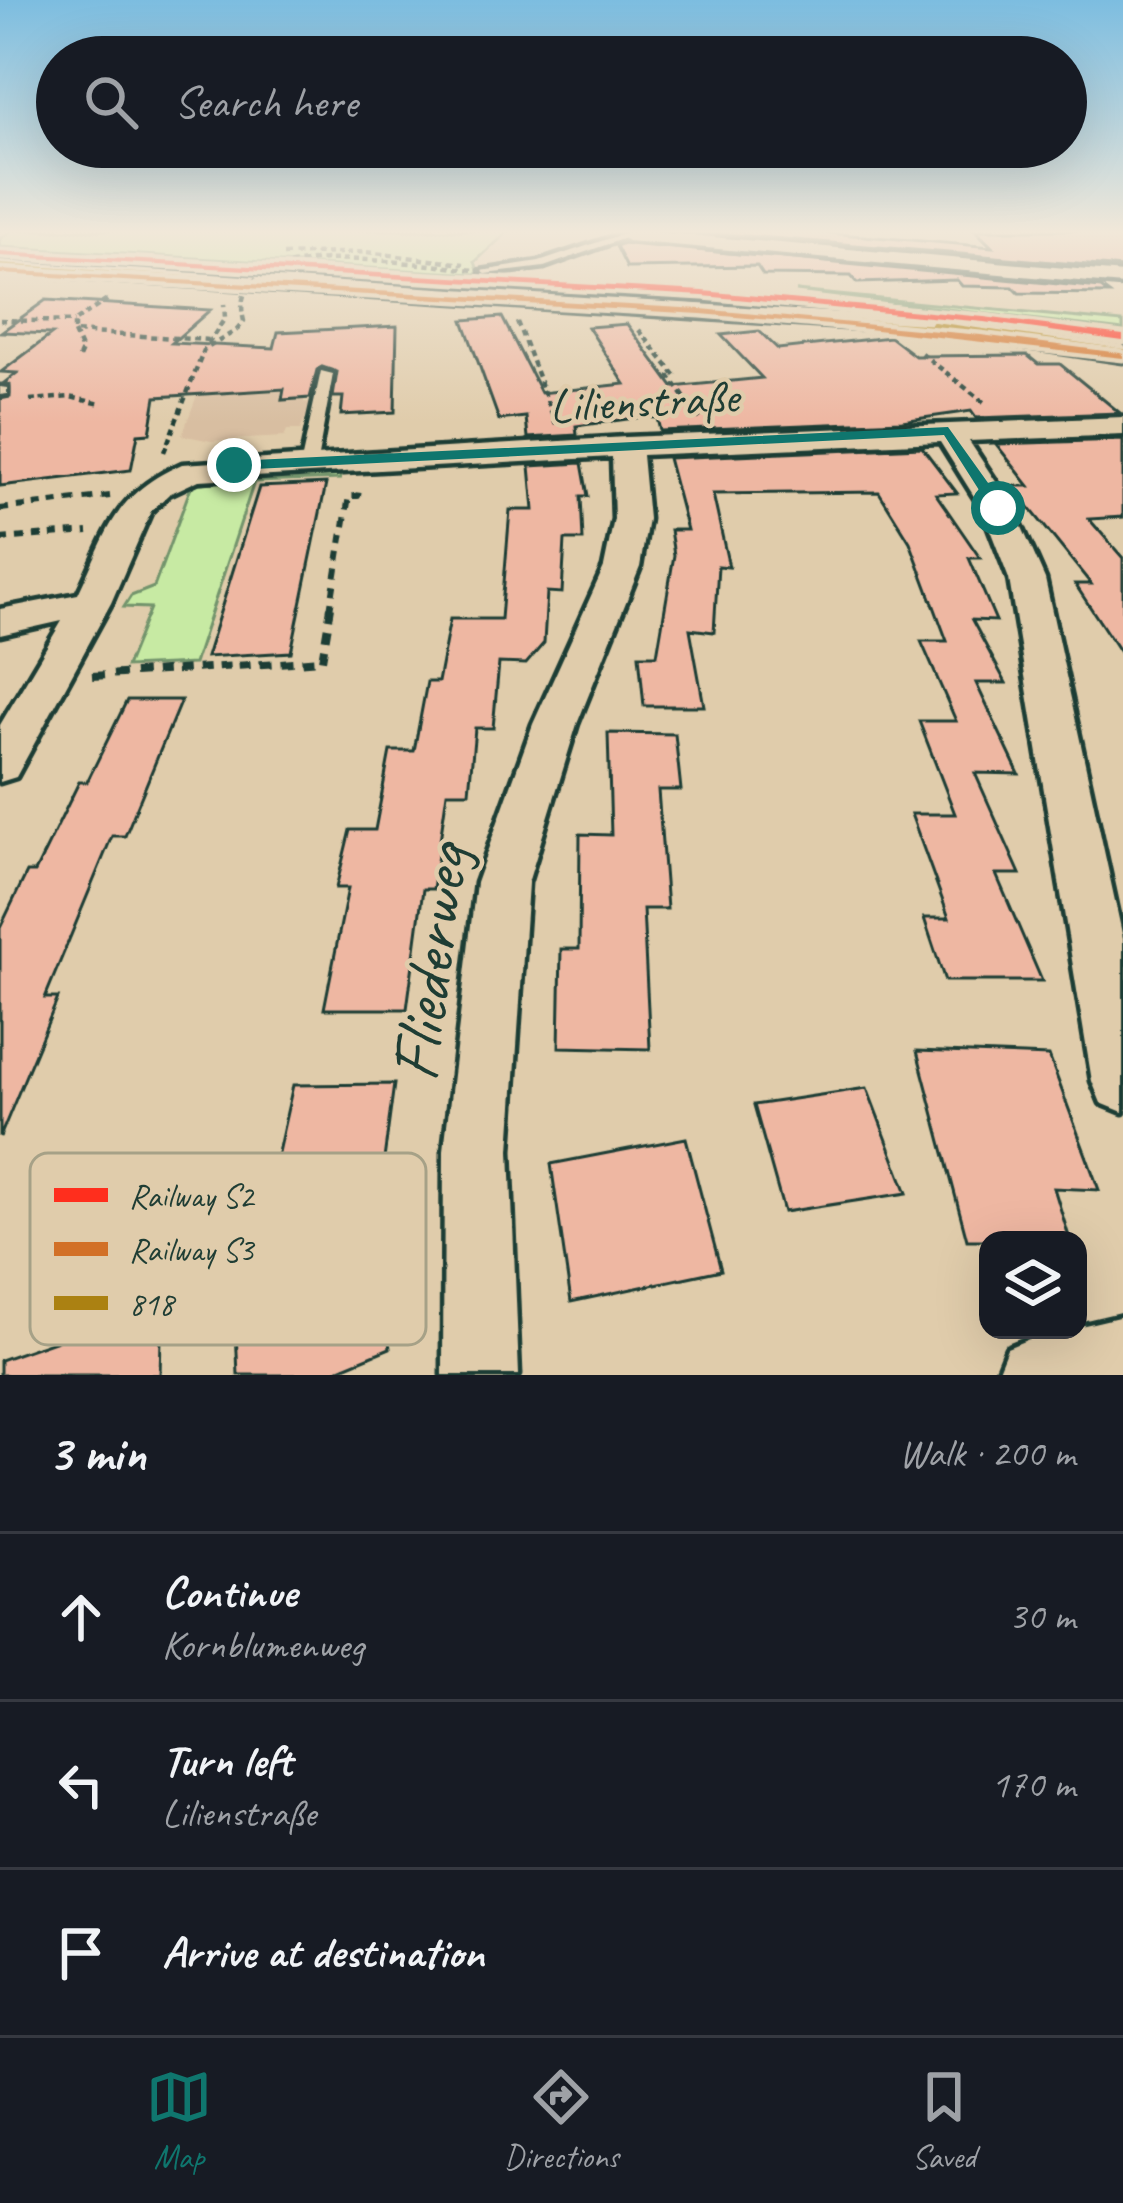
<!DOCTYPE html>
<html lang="en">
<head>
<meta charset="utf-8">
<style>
  body { margin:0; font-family:Caveat,sans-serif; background:#20242c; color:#f1f3f6 }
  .controls { position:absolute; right:36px; bottom:36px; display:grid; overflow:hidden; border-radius:24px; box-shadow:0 12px 48px #0002 }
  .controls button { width:108px; height:108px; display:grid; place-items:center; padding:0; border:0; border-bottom:3px solid #363941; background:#171b24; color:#f1f3f6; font:60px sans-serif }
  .stop { position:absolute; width:36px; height:36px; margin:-27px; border:9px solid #0f766e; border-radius:50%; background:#fff }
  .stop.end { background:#0f766e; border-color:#fff; box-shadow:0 3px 12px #0008 }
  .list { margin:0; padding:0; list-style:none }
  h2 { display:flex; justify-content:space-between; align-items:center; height:156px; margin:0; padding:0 48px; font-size:51px }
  h2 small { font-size:39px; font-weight:400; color:#9ea1a6 }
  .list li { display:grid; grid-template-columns:78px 1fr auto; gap:36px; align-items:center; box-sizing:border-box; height:168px; padding:0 48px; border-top:3px solid #363941 }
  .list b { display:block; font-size:45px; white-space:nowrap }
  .list p { margin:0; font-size:39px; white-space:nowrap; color:#9ea1a6 }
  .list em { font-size:39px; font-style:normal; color:#9ea1a6 }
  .icon { flex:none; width:66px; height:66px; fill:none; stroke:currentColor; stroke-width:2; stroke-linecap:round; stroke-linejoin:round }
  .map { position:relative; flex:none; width:1123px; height:1375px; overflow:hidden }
  .search { position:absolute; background:#171b24; box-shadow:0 12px 48px #0002; left:36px; right:36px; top:36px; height:132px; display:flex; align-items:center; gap:30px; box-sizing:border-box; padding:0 42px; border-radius:66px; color:#9ea1a6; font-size:45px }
  .sheet { height:660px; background:#171b24 }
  nav { display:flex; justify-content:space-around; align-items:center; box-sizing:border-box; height:168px; border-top:3px solid #363941; background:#171b24; font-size:33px; color:#9ea1a6 }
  nav a { display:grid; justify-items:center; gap:6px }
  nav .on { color:#0f766e }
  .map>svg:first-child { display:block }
</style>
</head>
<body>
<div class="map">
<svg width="1123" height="1375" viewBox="0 0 1123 1375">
  <rect width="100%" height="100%" fill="#e0ccab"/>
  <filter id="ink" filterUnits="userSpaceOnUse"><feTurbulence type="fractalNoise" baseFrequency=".00833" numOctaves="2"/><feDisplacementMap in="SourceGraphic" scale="24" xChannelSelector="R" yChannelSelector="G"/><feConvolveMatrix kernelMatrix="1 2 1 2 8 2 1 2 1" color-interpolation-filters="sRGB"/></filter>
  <g filter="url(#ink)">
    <!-- built -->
    <path fill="#d8bea1" d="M 312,363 L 304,402 L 312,404 L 300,430 L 287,430 L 284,437 L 211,441 L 182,435 L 207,369 Z"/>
    <!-- green -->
    <g fill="#c7eaa3" stroke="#73946c" stroke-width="3">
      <path d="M 12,230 L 516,230 L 509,231 L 475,262 L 479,273 L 475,274 L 0,247 L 0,239 Z"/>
      <path d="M 341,278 L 897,313 L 1023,328 L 1123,345 L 904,317 L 336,281 Z"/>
      <path d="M 796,291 L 1123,322 L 1123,330 Z"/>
      <path d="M 341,471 L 340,479 L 254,482 L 194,664 L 126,667 L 150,608 L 124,607 L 131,596 L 154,587 L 192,484 Z"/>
    </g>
    <!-- building -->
    <g fill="#eeb7a2" stroke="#1f3d34" stroke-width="3">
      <path d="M 679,230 L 794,230 L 992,247 L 975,230 L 1123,230 L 1123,268 Z"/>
      <path d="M 623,243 L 1101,288 L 1109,294 L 1019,293 L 1013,287 L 962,286 L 957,280 L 857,283 L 851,276 L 763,275 L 757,266 L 627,268 L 616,246 Z"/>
      <path d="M 46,300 L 210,310 L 172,343 L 274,348 L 278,332 L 397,326 L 395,412 L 341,415 L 343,397 L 333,397 L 337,372 L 322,367 L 317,370 L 310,398 L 282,400 L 284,389 L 156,397 L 150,433 L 138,434 L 131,470 L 0,486 L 0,399 L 10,397 L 10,385 L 4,383 L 17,373 L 1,372 L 52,334 L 1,332 Z"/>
      <path d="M 502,317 L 541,393 L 625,384 L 588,327 L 627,324 L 673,387 L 762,378 L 721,335 L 759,331 L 778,349 L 890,337 L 915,356 L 1027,355 L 1038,364 L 1060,364 L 1120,413 L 976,418 L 971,411 L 902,421 L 660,431 L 657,418 L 642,417 L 576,426 L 577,435 L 528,438 L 526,417 L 499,420 L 463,320 Z"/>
      <path d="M 1123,440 L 1123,517 L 1089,519 L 1123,558 L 1123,657 L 1075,584 L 1091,584 L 1012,486 L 1029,486 L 996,444 Z"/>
      <path d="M 922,447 L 957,493 L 936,494 L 980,558 L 969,558 L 996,621 L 972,620 L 1006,683 L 976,683 L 1019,774 L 975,773 L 1020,874 L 996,874 L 1042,981 L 945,981 L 924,918 L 949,918 L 911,814 L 955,814 L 919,721 L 956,721 L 921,641 L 947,641 L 910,542 L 879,492 L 713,494 L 729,567 L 718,566 L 714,632 L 690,629 L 704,706 L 644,706 L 639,655 L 657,655 L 674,555 L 670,530 L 687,530 L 668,458 Z"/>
      <path d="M 582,463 L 588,496 L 581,496 L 583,540 L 565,540 L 562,593 L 547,592 L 544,643 L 526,664 L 499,663 L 493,728 L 475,728 L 469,792 L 447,792 L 433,889 L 423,889 L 407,1009 L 324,1009 L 348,888 L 336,888 L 350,830 L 375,830 L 390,751 L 414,751 L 427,682 L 438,682 L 450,619 L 501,619 L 510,510 L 534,510 L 530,466 Z"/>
      <path d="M 326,484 L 291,652 L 206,657 L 259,487 Z"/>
      <path d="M 127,700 L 181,700 L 125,836 L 112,836 L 45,998 L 58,998 L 0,1137 L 0,928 L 27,872 L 35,872 L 79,782 L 87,782 Z"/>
      <path d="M 608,733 L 675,734 L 681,790 L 658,790 L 667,909 L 643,909 L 650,1049 L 559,1047 L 561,949 L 579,949 L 580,834 L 611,835 Z"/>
      <path d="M 917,1051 L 1049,1056 L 1099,1190 L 1054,1188 L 1070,1240 L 967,1240 Z"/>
      <path d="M 394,1084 L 382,1174 L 273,1175 L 293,1085 Z"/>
      <path d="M 867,1088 L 907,1193 L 784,1212 L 754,1105 Z"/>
      <path d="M 686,1138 L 721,1270 L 571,1302 L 551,1164 Z"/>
      <path d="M 371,1215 L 390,1348 L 325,1375 L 238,1375 L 233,1264 Z"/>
      <path d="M 162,1303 L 160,1375 L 0,1375 L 0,1360 Z"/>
    </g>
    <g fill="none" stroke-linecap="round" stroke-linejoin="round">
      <!-- service casing -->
      <g stroke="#1f3d34" stroke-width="9">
        <g id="service">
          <path d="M 625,233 L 633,235 L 544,267 L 486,274 L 481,271 L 539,262 Z"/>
          <path d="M 321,371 L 333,374 L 317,462 L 309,467 L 301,462 Z"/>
          <path d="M 0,387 L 7,388 L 7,394 L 0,395 Z"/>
        </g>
      </g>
      <!-- minor casing -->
      <g stroke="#1f3d34" stroke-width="9">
        <g id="minor">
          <path d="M 632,230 L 1123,273 L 1123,285 L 628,241 L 618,235 Z"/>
          <path d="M 0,261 L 925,318 L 1123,345 L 1123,361 L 925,332 L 0,273 Z"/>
          <path d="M 1123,417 L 1123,435 L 969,441 L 1014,509 L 1045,579 L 1123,938 L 1123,1112 L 1101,1103 L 1092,1081 L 1009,579 L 982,509 L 940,442 L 642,455 L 648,519 L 640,567 L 577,724 L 528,883 L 510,1150 L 519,1375 L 443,1375 L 444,1150 L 476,883 L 533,724 L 604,567 L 614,519 L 612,457 L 199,480 L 169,494 L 151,511 L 111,603 L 16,777 L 0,782 L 0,725 L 62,621 L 0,635 L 0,609 L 78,594 C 109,530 113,495 182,464 L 626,437 Z"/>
          <path d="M 1123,1316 L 1123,1375 L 996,1375 L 1007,1348 L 1034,1337 Z"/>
        </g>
      </g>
      <!-- path-far2 -->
      <g stroke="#1f3d34" stroke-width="4.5" stroke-dasharray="6 4.5" stroke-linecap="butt">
        <path d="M 283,255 L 366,252 L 465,264"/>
        <path d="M 107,300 L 74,322 L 74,332 L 210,340"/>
        <path d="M 0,320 L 74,322"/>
        <path d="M 517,322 L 556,424"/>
        <path d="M 639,330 L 676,376 L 670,377 L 700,419"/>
        <path d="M 74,333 L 82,351 L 78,360"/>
        <path d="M 208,344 L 225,318 L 224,304"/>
        <path d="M 921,353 L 985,403"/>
        <path d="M 30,400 L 70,397 L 101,404"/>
        <path d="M 164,452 L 204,350 L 237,330"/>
      </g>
      <!-- path-far1 -->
      <g stroke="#1f3d34" stroke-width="6" stroke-dasharray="9 8" stroke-linecap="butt">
        <path d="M 0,509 L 110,496"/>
        <path d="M 0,539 L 88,532"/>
        <path d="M 330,610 L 349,496 L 358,496 L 359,490"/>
      </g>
      <!-- path -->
      <path stroke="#1f3d34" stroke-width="8" stroke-dasharray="12 9" stroke-linecap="butt" d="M 92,676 L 322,660 L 331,607"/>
      <!-- service -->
      <use href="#service" fill="#e0ccab" fill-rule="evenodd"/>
      <!-- minor -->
      <use href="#minor" fill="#e0ccab" fill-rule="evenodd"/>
      <!-- path-bridge -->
      <path stroke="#1f3d34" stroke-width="4.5" stroke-dasharray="6 4.5" stroke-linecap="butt" d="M 237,330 L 244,321 C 220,227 438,268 486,271"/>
      <!-- bus-1-far1 casing -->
      <g stroke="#e0ccab" stroke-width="10">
        <path id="bus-1-far1" d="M 0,267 L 955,329"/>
      </g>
      <!-- bus-1 casing -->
      <g stroke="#e0ccab" stroke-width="14">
        <path id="bus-1" d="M 934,326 L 1123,353"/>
      </g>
      <!-- bus-1-far1 -->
      <use href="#bus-1-far1" stroke="#ab8112" stroke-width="6"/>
      <!-- bus-1 -->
      <use href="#bus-1" stroke="#ab8112" stroke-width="8"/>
      <!-- rail-1 casing -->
      <g stroke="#e0ccab" stroke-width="9">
        <path id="rail-1" d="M 0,252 L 703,291 L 984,317 L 1123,335 L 1123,341 L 984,322 L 703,296 L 0,256 Z"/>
      </g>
      <!-- rail-2 casing -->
      <g stroke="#e0ccab" stroke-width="9">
        <path id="rail-2" d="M 0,270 L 701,309 L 981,335 L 1120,353 L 1123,354 L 1123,358 L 841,326 L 701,314 L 0,274 Z"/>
      </g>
      <!-- rail-1 -->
      <use href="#rail-1" fill="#ff2e1d" fill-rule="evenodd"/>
      <!-- rail-2 -->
      <use href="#rail-2" fill="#d27027" fill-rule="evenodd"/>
    </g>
  </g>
  <!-- sky -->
  <linearGradient id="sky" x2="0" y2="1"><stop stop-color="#7cbde0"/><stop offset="0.55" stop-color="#f1e8d9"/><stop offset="1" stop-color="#f1e8d9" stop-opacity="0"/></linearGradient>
  <rect width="1123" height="422" fill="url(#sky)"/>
  <!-- route -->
  <path fill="#0f766e" d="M 948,427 L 1006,508 L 1004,512 L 993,512 L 944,435 L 234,470 L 227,465 L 234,461 Z"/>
  <g text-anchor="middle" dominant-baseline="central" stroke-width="9" stroke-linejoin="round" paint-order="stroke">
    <!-- far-street labels -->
    <g font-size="48" fill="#1f3d34" stroke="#e0ccab">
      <text transform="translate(644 401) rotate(-3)">Lilienstraße</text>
    </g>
    <!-- near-street labels -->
    <g font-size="69" fill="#1f3d34" stroke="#e0ccab">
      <text transform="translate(430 963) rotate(-82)">Fliederweg</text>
    </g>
  </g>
  <!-- legend -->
  <rect x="30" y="1153" width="396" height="192" rx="18" fill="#e0ccab" stroke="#a6a187" stroke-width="3"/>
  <rect x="54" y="1188" width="54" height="14" fill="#ff2e1d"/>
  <rect x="54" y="1242" width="54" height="14" fill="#d27027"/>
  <rect x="54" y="1296" width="54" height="14" fill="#ab8112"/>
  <g font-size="33" fill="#1f3d34">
    <text x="129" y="1207">Railway S2</text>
    <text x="129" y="1261">Railway S3</text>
    <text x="129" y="1315">818</text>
  </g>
</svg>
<div class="controls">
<button><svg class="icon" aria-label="layers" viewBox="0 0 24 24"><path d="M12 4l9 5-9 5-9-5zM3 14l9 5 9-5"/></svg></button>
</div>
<div class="stop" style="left:998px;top:508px"></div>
<div class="stop end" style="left:234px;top:465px"></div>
<div class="search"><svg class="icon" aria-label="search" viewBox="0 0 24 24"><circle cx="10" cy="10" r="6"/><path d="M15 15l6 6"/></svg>Search here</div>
</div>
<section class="sheet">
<h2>3 min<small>Walk · 200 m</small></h2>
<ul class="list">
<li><svg class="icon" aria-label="ahead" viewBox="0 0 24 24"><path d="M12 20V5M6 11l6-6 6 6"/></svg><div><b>Continue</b><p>Kornblumenweg</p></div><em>30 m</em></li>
<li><svg class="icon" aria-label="left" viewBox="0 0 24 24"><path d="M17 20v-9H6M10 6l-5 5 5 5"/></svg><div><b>Turn left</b><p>Lilienstraße</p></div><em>170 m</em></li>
<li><svg class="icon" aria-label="arrive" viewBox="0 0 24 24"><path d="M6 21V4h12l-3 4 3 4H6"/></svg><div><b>Arrive at destination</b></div></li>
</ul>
</section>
<nav>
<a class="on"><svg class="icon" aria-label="map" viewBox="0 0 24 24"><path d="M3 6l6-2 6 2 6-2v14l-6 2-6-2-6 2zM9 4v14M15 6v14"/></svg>Map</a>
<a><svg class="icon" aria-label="directions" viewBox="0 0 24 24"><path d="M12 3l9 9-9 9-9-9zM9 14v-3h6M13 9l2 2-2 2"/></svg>Directions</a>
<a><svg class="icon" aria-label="saved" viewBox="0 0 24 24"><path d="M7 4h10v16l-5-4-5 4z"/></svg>Saved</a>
</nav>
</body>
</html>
